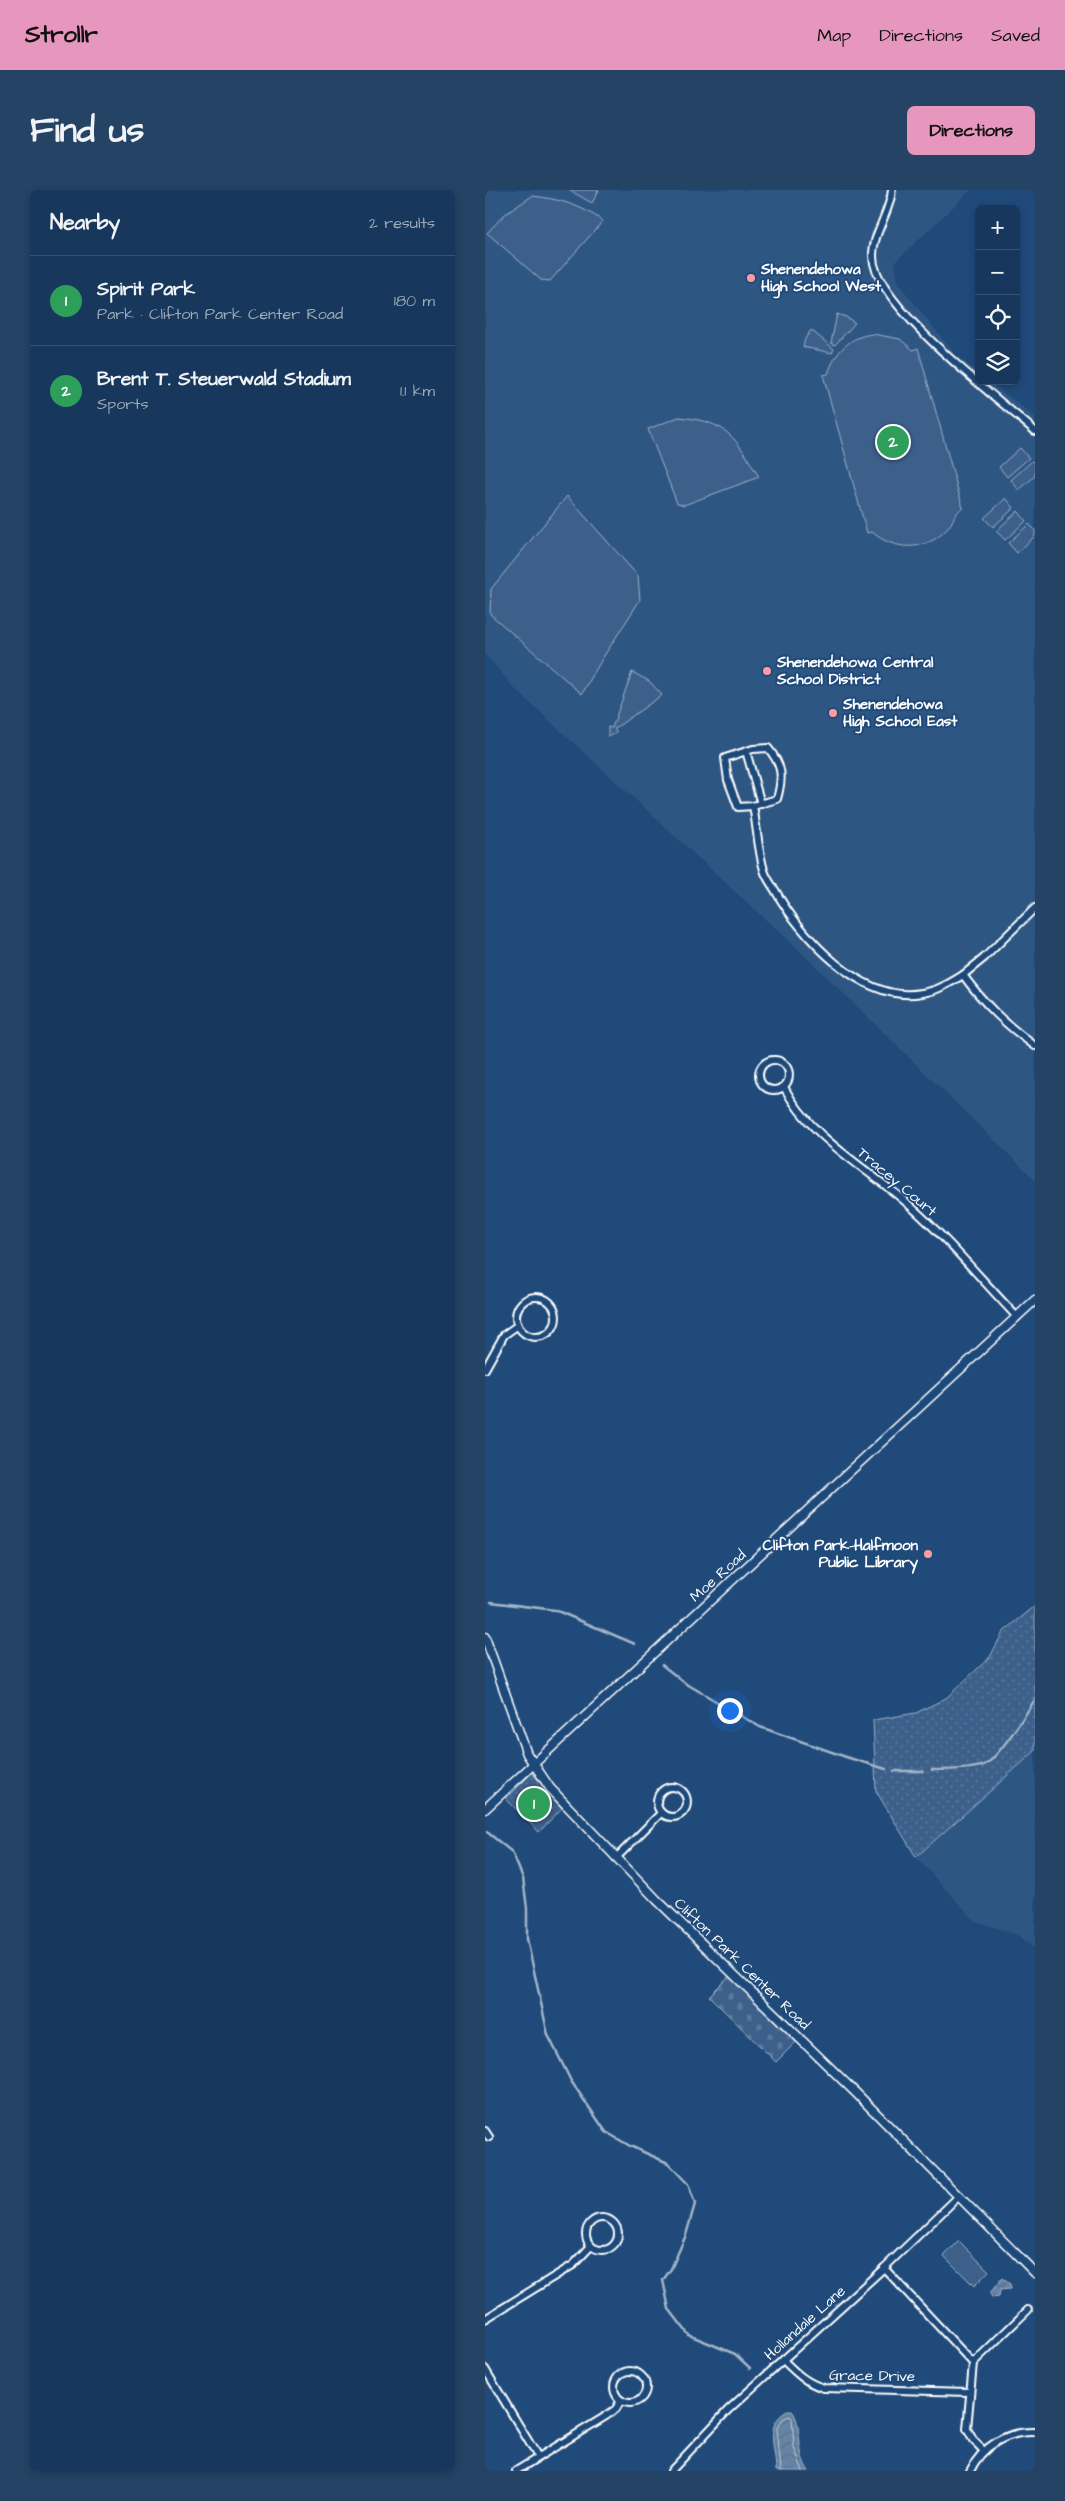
<!DOCTYPE html>
<html lang="en">
<head>
<meta charset="utf-8">
<style>
  body { margin:0; font-family:"Architects Daughter",sans-serif; background:#244365; color:#f1f3f6 }
  .controls { position:absolute; right:15px; top:15px; display:grid; overflow:hidden; border-radius:8px; box-shadow:0 2px 8px #0003 }
  .controls button { width:45px; height:45px; display:grid; place-items:center; padding:0; border:0; border-bottom:1px solid #365272; background:#17385c; color:#f1f3f6; font:25px sans-serif }
  .you { position:absolute; left:244px; top:1520px; width:18px; height:18px; margin:-12px; border:4px solid #fff; border-radius:50%; background:#1a73e8; box-shadow:0 0 0 8px #1a73e833 }
  .badge { display:grid; place-items:center; width:32px; height:32px; border-radius:50%; background:#e797bd; color:#fff; font-size:16px; font-weight:700 }
  .pin { position:absolute; translate:-50% -50%; border:2px solid #fff; box-shadow:0 1px 5px #0006 }
  .list { margin:0; padding:0; list-style:none }
  h2 { display:flex; justify-content:space-between; align-items:center; height:65px; margin:0; padding:0 20px; font-size:21px }
  h2 small { font-size:16px; font-weight:400; color:#9eacbb }
  .list li { display:grid; grid-template-columns:32px 1fr auto; gap:15px; align-items:center; box-sizing:border-box; height:90px; padding:0 20px; border-top:1px solid #365272 }
  .list b { display:block; font-size:19px; white-space:nowrap }
  .list p { margin:0; font-size:16px; white-space:nowrap; color:#9eacbb }
  .list em { font-size:16px; font-style:normal; color:#9eacbb }
  .icon { flex:none; width:28px; height:28px; fill:none; stroke:currentColor; stroke-width:2; stroke-linecap:round; stroke-linejoin:round }
  .map { position:relative; flex:none; width:550px; height:2281px; overflow:hidden; border-radius:8px }
  header { display:flex; align-items:center; gap:30px; box-sizing:border-box; height:70px; padding:0 25px; background:#e797bd; color:#111 }
  header strong { font-size:24px }
  nav { display:flex; gap:28px; margin-inline-start:auto; font-size:18px }
  .intro { display:flex; align-items:center; justify-content:space-between; box-sizing:border-box; height:120px; padding:0 30px }
  h1 { margin:0; font-size:35px }
  .button { padding:12px 22px; border-radius:8px; background:#e797bd; color:#111; font-size:18px; font-weight:700 }
  main { display:flex; gap:30px; padding:0 30px }
  aside { flex:1; background:#17385c; border-radius:8px; box-shadow:0 2px 8px #0003 }
  .map>svg:first-child { display:block }
</style>
</head>
<body>
<header>
<strong>Strollr</strong>
<nav><a>Map</a><a>Directions</a><a>Saved</a></nav>
</header>
<div class="intro"><h1>Find us</h1><a class="button">Directions</a></div>
<main>
<aside>
<h2>Nearby<small>2 results</small></h2>
<ul class="list">
<li><span class="badge" style="background:#2e9e5b">1</span><div><b>Spirit Park</b><p>Park · Clifton Park Center Road</p></div><em>180 m</em></li>
<li><span class="badge" style="background:#2e9e5b">2</span><div><b>Brent T. Steuerwald Stadium</b><p>Sports</p></div><em>1.1 km</em></li>
</ul>
</aside>
<div class="map">
<svg width="550" height="2281" viewBox="0 0 550 2281">
  <defs>
    <pattern id="cemetery-stones" width="16" height="16" patternUnits="userSpaceOnUse" patternTransform="scale(1.25)"><rect width="16" height="16" fill="#3c618b"/><path d="M2 7V4a2 2 0 0 1 4 0v3zM10 15v-3a2 2 0 0 1 4 0v3z" fill="#59799c"/></pattern>
    <pattern id="park-dots" width="8" height="8" patternUnits="userSpaceOnUse" patternTransform="scale(1.25)"><rect width="8" height="8" fill="#3c618b"/><path d="M2 2h.1M6 6h.1" fill="none" stroke="#59799c" stroke-width="1.8" stroke-linecap="round"/></pattern>
    <pattern id="water-waves" width="16" height="10" patternUnits="userSpaceOnUse" patternTransform="scale(1.25)"><rect width="16" height="10" fill="#6583a4"/><path d="M0 5q4-4 8 0t8 0" fill="none" stroke="#5b6d81"/></pattern>
  </defs>
  <rect width="100%" height="100%" fill="#1f4a7a"/>
  <filter id="ink" filterUnits="userSpaceOnUse"><feTurbulence type="fractalNoise" baseFrequency=".02" numOctaves="2"/><feDisplacementMap in="SourceGraphic" scale="10" xChannelSelector="R" yChannelSelector="G"/><feConvolveMatrix kernelMatrix="1 2 1 2 8 2 1 2 1" color-interpolation-filters="sRGB"/></filter>
  <g filter="url(#ink)">
    <!-- built -->
    <g fill="#2e5683">
      <path d="M 0,0 L 486,0 L 410,72 L 413,93 L 472,167 L 494,183 L 494,191 L 504,191 L 550,227 L 550,990 L 320,766 L 29,498 L 0,464 Z"/>
      <path d="M 550,1561 L 550,1759 L 533,1745 L 490,1731 L 431,1667 Z"/>
    </g>
    <!-- grass -->
    <g fill="#3c618b" stroke="#9eb0c5">
      <path d="M 84,0 L 114,0 L 107,13 Z"/>
      <path d="M 47,6 C 75,9 95,15 118,31 L 65,91 L 56,90 L 2,43 L 19,25 Z"/>
      <path d="M 352,124 L 361,127 L 370,133 L 350,155 L 346,153 Z"/>
      <path d="M 326,140 L 349,159 L 347,163 L 318,157 L 320,149 Z"/>
      <path d="M 388,144 L 415,149 L 428,160 L 433,158 L 478,318 C 468,323 469,332 462,339 C 441,362 409,361 387,342 L 382,343 L 338,185 L 343,184 C 350,162 365,146 388,144 Z"/>
      <path d="M 194,227 C 244,232 250,247 274,287 L 199,315 L 192,313 L 163,239 Z"/>
      <path d="M 535,258 L 544,268 L 522,287 L 514,277 Z"/>
      <path d="M 547,271 L 550,274 L 550,286 L 534,300 L 526,290 Z"/>
      <path d="M 82,306 L 153,386 L 155,410 L 117,469 L 97,504 L 5,424 L 6,399 Z"/>
      <path d="M 521,308 L 529,318 L 508,337 L 499,328 Z"/>
      <path d="M 533,321 L 541,331 L 520,350 L 511,341 Z"/>
      <path d="M 544,334 L 550,340 L 550,346 L 532,363 L 523,353 Z"/>
      <path d="M 147,482 L 164,491 L 177,505 L 129,539 L 132,542 L 126,546 L 123,546 L 123,537 L 127,538 Z"/>
      <path d="M 474,2051 L 504,2081 L 489,2096 L 459,2066 Z"/>
    </g>
    <!-- cemetery -->
    <path fill="url(#cemetery-stones)" stroke="#9eb0c5" d="M 244,1786 L 311,1852 L 291,1872 L 224,1806 Z"/>
    <!-- park -->
    <g fill="url(#park-dots)" stroke="#9eb0c5">
      <path d="M 550,1416 L 550,1561 L 431,1667 L 391,1601 L 388,1530 L 431,1523 L 461,1508 L 505,1467 L 518,1442 Z"/>
      <path d="M 47,1583 L 77,1618 L 54,1642 L 21,1609 Z"/>
    </g>
    <!-- water -->
    <g fill="url(#water-waves)" stroke="#a3b5c8">
      <path d="M 517,2088 L 525,2094 L 526,2099 L 515,2100 L 514,2107 L 507,2108 L 505,2103 Z"/>
      <path d="M 302,2221 L 307,2221 C 318,2233 310,2263 324,2281 L 291,2281 C 291,2258 278,2235 302,2221 Z"/>
    </g>
    <g fill="none" stroke-linecap="round" stroke-linejoin="round">
      <!-- shore -->
      <path stroke="#c1cddb" stroke-width="1" d="M 296,2281 L 292,2238 L 298,2229 L 304,2226 L 307,2228 L 309,2258 L 318,2281"/>
      <!-- stream -->
      <g stroke="#a3b5c8" stroke-width="2.5">
        <path d="M 6,1412 L 70,1420 L 150,1454"/>
        <path d="M 177,1475 L 200,1493 L 275,1537 L 364,1568 L 401,1579"/>
        <path d="M 447,1580 C 460,1580 489,1580 501,1574 C 513,1567 542,1523 550,1509"/>
        <path d="M 409,1581 L 438,1581"/>
        <path d="M 2,1642 L 27,1662 L 38,1688 L 42,1718 L 42,1749 L 63,1845 L 86,1891 L 121,1942 L 145,1956 L 183,1973 L 203,1994 L 210,2014 L 201,2045 L 186,2079 L 178,2090 L 184,2119 L 204,2145 L 250,2164 L 265,2178"/>
      </g>
      <!-- minor casing -->
      <g stroke="#fff" stroke-width="10">
        <g id="minor">
          <path d="M 407,0 C 405,23 388,43 388,65 C 386,113 514,209 550,241"/>
          <path d="M 283,558 C 298,576 298,587 292,609 L 268,616 L 253,617 L 243,590 L 240,568 L 268,559 Z"/>
          <path d="M 261,561 L 276,614"/>
          <path d="M 268,616 C 272,637 273,660 279,680 C 281,687 286,694 290,700 C 316,747 377,814 437,803 C 452,801 465,793 478,785"/>
          <path d="M 550,718 L 499,768 L 478,785 C 500,815 520,834 550,856"/>
          <circle cx="289" cy="885" r="15"/>
          <path d="M 299,897 C 327,950 380,976 423,1014 C 462,1048 496,1089 532,1127"/>
          <circle cx="51" cy="1127" r="20"/>
          <path d="M 0,1179 L 19,1145 L 33,1135"/>
          <circle cx="187" cy="1612" r="15"/>
          <path d="M 131,1668 L 176,1623"/>
          <path d="M 0,1941 L 4,1947"/>
          <circle cx="117" cy="2044" r="16"/>
          <path d="M 399,2078 L 488,2173 L 482,2239 L 488,2250 L 499,2261"/>
          <path d="M 0,2129 L 88,2075 L 106,2056"/>
          <path d="M 298,2170 C 310,2182 321,2193 339,2198 L 484,2202"/>
          <path d="M 488,2173 L 543,2120"/>
          <path d="M 0,2179 L 53,2267"/>
          <circle cx="145" cy="2197" r="16"/>
          <path d="M 31,2281 L 121,2226 L 131,2219 L 136,2210"/>
          <path d="M 186,2281 L 243,2220 L 399,2078 L 474,2006"/>
          <path d="M 485,2281 C 497,2256 522,2241 550,2242"/>
        </g>
      </g>
      <!-- tertiary casing -->
      <g stroke="#fff" stroke-width="11">
        <g id="tertiary">
          <path d="M 0,1447 L 42,1564 L 65,1598 L 172,1710 L 371,1903 L 550,2083"/>
          <path d="M 0,1619 L 550,1110"/>
        </g>
      </g>
      <!-- minor -->
      <use href="#minor" stroke="#1f4a7a" stroke-width="6"/>
      <!-- tertiary -->
      <use href="#tertiary" stroke="#1f4a7a" stroke-width="8"/>
    </g>
  </g>
  <!-- markers -->
  <g fill="#ff9aa2" stroke="#1f4a7a" stroke-width="2">
    <circle cx="266" cy="88" r="5"/>
    <circle cx="282" cy="481" r="5"/>
    <circle cx="348" cy="523" r="5"/>
    <circle cx="443" cy="1364" r="5"/>
  </g>
  <g text-anchor="middle" dominant-baseline="central" stroke-width="4" stroke-linejoin="round" paint-order="stroke">
    <!-- poi labels -->
    <g font-size="15" font-weight="bold" fill="#fff" stroke="#1f4a7a" text-anchor="start">
      <text x="276" y="79">Shenendehowa<tspan x="276" dy="17">High School West</tspan></text>
      <text x="292" y="472">Shenendehowa Central<tspan x="292" dy="17">School District</tspan></text>
      <text x="358" y="514">Shenendehowa<tspan x="358" dy="17">High School East</tspan></text>
      <text x="433" y="1355" text-anchor="end">Clifton Park-Halfmoon<tspan x="433" dy="17">Public Library</tspan></text>
    </g>
    <!-- street labels -->
    <g font-size="15" fill="#fff" stroke="#1f4a7a">
      <text transform="translate(412 992) rotate(40)">Tracey Court</text>
      <text transform="translate(233 1386) rotate(-42)">Moe Road</text>
      <text transform="translate(257 1774) rotate(44)">Clifton Park Center Road</text>
      <text transform="translate(320 2133) rotate(-42)">Hollandale Lane</text>
      <text transform="translate(387 2186) rotate(1)">Grace Drive</text>
    </g>
  </g>
</svg>
<div class="controls">
<button>+</button>
<button>−</button>
<button><svg class="icon" aria-label="locate" viewBox="0 0 24 24"><circle cx="12" cy="12" r="6"/><path d="M12 2v4M12 18v4M2 12h4M18 12h4"/></svg></button>
<button><svg class="icon" aria-label="layers" viewBox="0 0 24 24"><path d="M12 4l9 5-9 5-9-5zM3 14l9 5 9-5"/></svg></button>
</div>
<div class="you"></div>
<div class="pin badge" style="left:49px;top:1614px;background:#2e9e5b">1</div>
<div class="pin badge" style="left:408px;top:252px;background:#2e9e5b">2</div>
</div>
</main>
</body>
</html>
